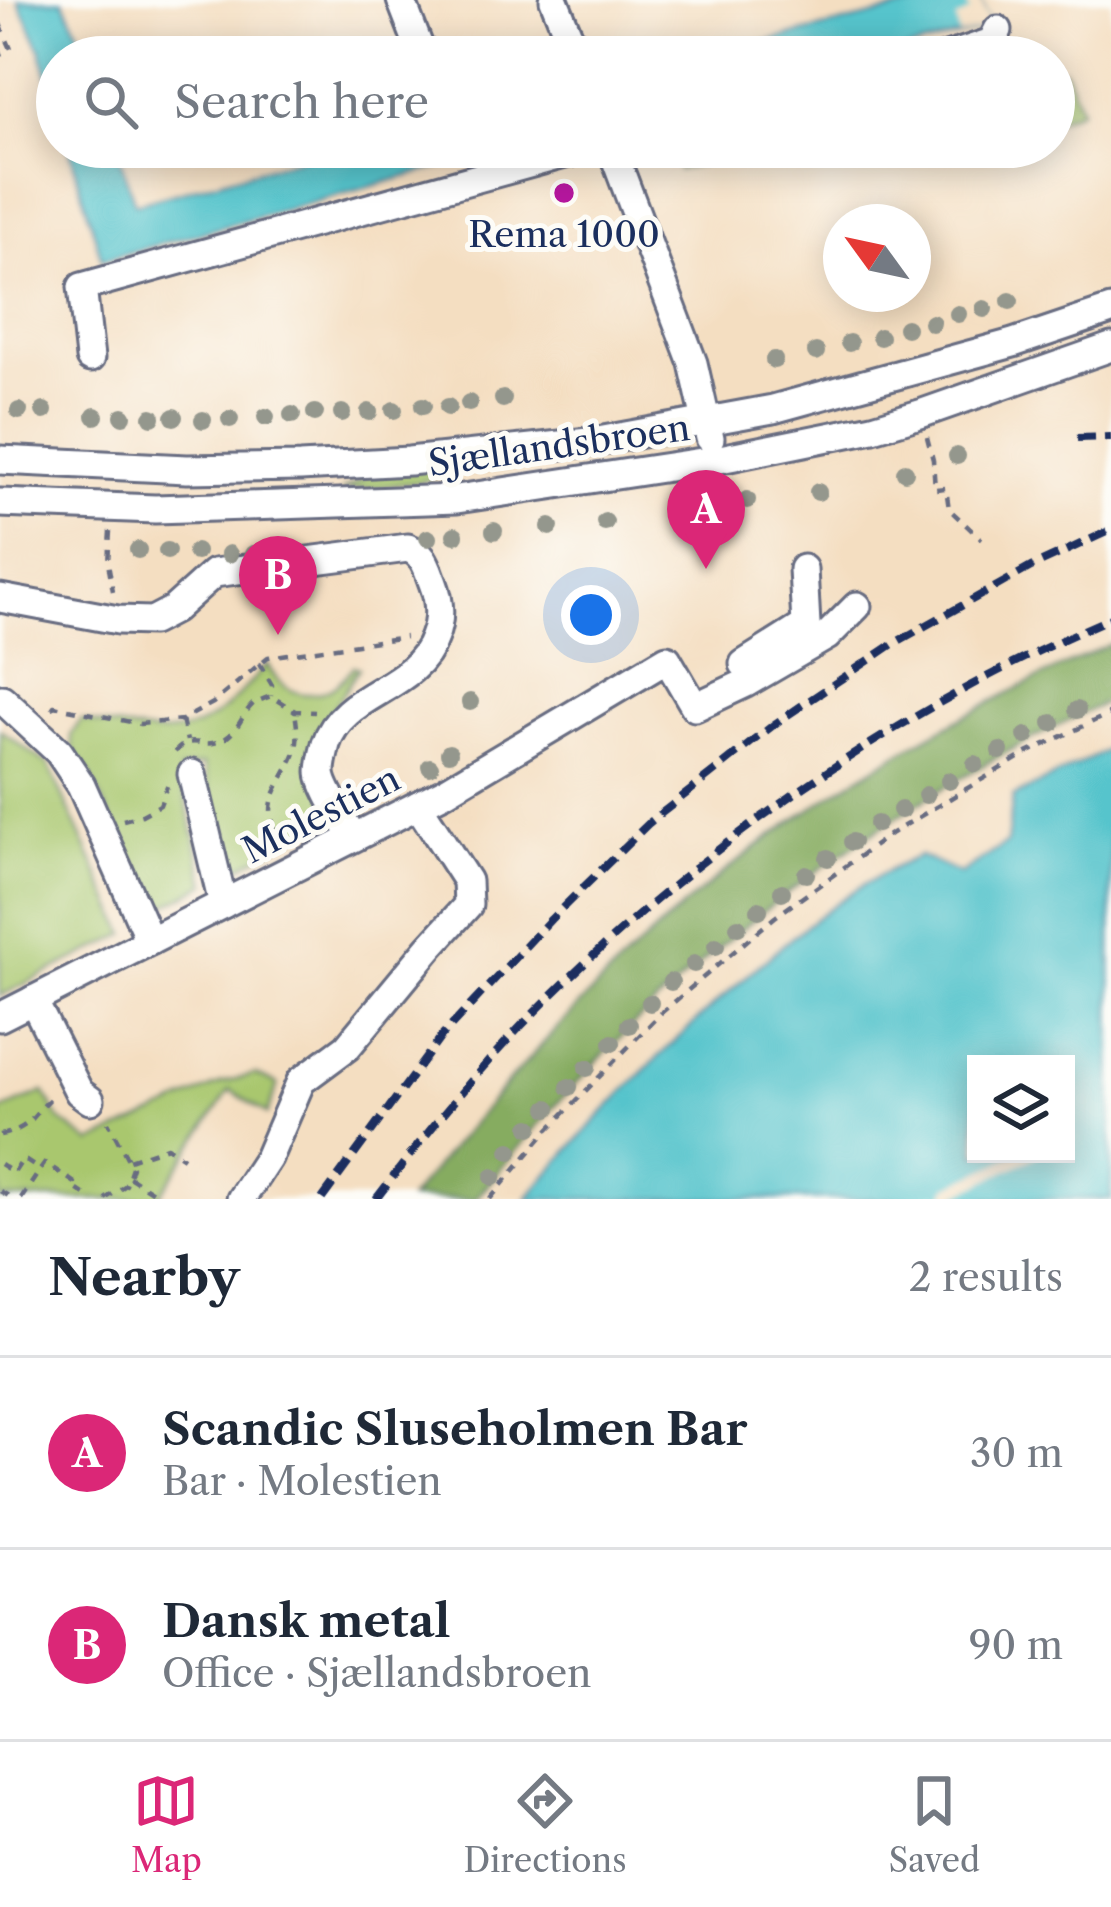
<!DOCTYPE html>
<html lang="en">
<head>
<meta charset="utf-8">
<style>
  body { margin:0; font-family:"Libre Caslon Text",serif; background:#f2f2f3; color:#1f2937 }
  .controls { position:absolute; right:36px; bottom:36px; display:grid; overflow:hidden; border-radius:0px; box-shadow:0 6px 30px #0003 }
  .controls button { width:108px; height:108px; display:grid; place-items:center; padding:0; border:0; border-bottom:3px solid #e0e1e3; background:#fff; color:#1f2937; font:60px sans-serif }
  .compass { position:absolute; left:823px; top:204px; width:108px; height:108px; border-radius:50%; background:#fff; box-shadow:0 6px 30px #0003; rotate:303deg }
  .you { position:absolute; left:591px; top:615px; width:42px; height:42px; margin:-30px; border:9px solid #fff; border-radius:50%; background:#1a73e8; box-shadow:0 0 0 18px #1a73e833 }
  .badge { display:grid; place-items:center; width:78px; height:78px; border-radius:50%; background:#db2777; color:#fff; font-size:39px; font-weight:700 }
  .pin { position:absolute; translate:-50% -99px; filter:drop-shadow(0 3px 6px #0008) }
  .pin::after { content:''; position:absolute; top:63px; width:42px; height:36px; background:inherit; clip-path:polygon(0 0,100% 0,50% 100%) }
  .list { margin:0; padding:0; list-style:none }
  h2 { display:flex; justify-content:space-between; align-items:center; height:156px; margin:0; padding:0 48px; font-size:51px }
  h2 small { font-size:39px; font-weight:400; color:#747a83 }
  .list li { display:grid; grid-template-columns:78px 1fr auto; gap:36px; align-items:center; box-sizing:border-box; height:192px; padding:0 48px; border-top:3px solid #e0e1e3 }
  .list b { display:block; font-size:45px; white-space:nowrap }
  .list p { margin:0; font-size:39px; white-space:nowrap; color:#747a83 }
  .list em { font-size:39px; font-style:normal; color:#747a83 }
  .icon { flex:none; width:66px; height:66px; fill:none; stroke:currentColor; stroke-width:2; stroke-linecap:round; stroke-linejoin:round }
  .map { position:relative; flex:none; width:1111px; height:1199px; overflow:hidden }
  .search { position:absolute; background:#fff; box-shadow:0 6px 30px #0003; left:36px; right:36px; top:36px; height:132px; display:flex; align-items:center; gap:30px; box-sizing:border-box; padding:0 42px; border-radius:66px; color:#747a83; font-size:45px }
  .sheet { height:540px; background:#fff }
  nav { display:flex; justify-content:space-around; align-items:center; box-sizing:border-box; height:168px; border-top:3px solid #e0e1e3; background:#fff; font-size:33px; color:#747a83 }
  nav a { display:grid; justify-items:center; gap:6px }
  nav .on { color:#db2777 }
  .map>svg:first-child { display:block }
</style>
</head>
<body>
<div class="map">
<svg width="1111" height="1199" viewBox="0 0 1111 1199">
  <rect width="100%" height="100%" fill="#fdfcf7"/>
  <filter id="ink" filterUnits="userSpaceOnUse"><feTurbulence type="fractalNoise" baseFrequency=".00833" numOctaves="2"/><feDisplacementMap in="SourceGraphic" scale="24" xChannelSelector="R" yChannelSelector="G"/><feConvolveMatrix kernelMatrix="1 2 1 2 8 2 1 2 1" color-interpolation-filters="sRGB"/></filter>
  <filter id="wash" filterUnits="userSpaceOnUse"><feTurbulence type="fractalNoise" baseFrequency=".004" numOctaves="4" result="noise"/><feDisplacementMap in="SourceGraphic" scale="48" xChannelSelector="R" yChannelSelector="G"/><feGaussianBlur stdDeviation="2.7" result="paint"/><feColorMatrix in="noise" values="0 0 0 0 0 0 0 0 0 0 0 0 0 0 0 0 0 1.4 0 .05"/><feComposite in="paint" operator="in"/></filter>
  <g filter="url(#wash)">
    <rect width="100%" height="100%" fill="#f4dec1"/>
    <!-- green -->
    <g fill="#a9c76e" stroke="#627b66" stroke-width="3">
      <path d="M 1064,69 L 1081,109 L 1054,121 L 1054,73 Z"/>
      <path d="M 673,147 L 725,147 L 728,159 L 678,170 Z"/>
      <path d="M 675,440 L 674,445 L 575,461 L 446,474 L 421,482 L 341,491 L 369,476 Z"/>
      <path d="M 267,664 C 287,705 330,703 353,666 L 359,668 L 320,729 L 331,819 L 230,872 L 203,765 L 179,770 L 206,884 L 155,911 L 89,772 L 73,749 L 71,735 L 81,720 C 124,728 172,745 212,718 C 233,704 250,682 267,664 Z"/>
      <path d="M 0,730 L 48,764 L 126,934 L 0,996 Z"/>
      <path d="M 254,1074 L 278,1084 L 267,1114 L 230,1090 L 157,1199 L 0,1199 L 0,1111 L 44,1092 L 60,1120 L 91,1143 L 222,1083 Z"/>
    </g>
    <!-- forest -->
    <path fill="#86ac61" stroke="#506e60" stroke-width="3" d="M 1111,644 L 1111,700 C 856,818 650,980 476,1199 L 409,1199 C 505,1081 607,966 726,871 C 842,778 976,705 1111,644 Z"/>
    <!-- water -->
    <g fill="#57c4cc" stroke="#397a95" stroke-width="3" fill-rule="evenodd">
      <path d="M 18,0 L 63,0 L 77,28 L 86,57 L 57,57 L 57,106 L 40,48 Z"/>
      <path d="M 918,0 L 980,0 L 992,27 L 883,57 L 702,57 L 919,5 Z"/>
      <path d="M 69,147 L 116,147 L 135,204 L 341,147 L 514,147 L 102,260 Z"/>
      <path d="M 1111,748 L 1111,1199 L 527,1199 C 594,1118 667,1045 747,976 C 799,930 855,882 920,856 L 960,874 L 1007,843 L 1013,797 ZM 976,1064 L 1066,1064 L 1066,1154 L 976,1154 Z"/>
    </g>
    <!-- pier -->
    <g fill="#f4dec1">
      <path d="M 965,0 L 980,0 L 992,27 L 959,36 L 956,19 L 970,12 Z"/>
      <path d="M 1017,1154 L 1041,1154 L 958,1194 L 955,1199 L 942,1199 L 947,1187 Z"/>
    </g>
  </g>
  <g filter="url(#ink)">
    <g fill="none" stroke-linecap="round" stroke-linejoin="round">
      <!-- minor casing -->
      <g stroke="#676c81" stroke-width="33">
        <g id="minor">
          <path d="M 401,0 L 423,57"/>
          <path d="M 554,0 L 577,57"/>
          <path d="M 947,57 L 992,42 L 998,30"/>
          <path d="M 611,147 L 693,363 L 710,438"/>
          <path d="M 90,358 L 82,287 L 590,147"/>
          <path d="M 0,460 L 187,469 L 300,467 L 409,461 L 598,441 L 773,409 L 1013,343 L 1111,310"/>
          <path d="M 0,503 L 155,509 L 457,499 L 715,460 L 873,428 L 920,414 L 1111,347"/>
          <path d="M 0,598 L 118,620 L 152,621 L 173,610 L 214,573 L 408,548 C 425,554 427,568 433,583 C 440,601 441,619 434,637 C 416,691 343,691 326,744 C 324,752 321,764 321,772 C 321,787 345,822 353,837"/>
          <path d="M 744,664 L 806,625 L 803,569"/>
          <path d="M 2,699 L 59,752 L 81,785 L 150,941"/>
          <path d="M 192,774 L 223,904"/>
          <path d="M 33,1000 L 79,1092 L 90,1100"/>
          <path d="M 0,1017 L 444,792 L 667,659 L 695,707 L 746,683 L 827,636 L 857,606"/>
          <path d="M 241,1199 L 268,1158 L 301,1081 L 347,1047 L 429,948 L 468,905 L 467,881 L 418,805"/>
        </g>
      </g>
      <!-- path -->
      <g stroke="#676c81" stroke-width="4.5" stroke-dasharray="9 9" stroke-linecap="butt">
        <path d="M 0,24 L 11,49 L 0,54"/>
        <path d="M 901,57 L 924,51"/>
        <path d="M 927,437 L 933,460 L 935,489 L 946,488 L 949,509 L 981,539"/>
        <path d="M 110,531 L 108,563 L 113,591"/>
        <path d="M 259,663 L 272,685 L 271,696"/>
        <path d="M 52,709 L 54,706 L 140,724 L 182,720 L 213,703 L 268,657 L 405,637"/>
        <path d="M 182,720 L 187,741"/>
        <path d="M 175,752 C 191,733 201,749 220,741 C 238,734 241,715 253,704 C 255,702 268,697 271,696 L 295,711 L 315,712"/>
        <path d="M 123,820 L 142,815 L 160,805 L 167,786"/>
        <path d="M 282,845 C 260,802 275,796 293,758 C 300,742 297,727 295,711"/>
        <path d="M 0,1135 C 33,1128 31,1116 54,1095"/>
        <path d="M 129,1160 L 167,1147 L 183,1158"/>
        <path d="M 0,1164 L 14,1173 L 23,1159 L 40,1170 L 45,1163 L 75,1183 L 73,1187 L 91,1199"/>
        <path d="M 129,1177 L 159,1196"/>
        <path d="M 0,1191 L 14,1199"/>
        <path d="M 21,1199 L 40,1170"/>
        <path d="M 105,1199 L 126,1185 L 132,1167 L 108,1122"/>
        <path d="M 490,1199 L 548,1130 L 661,1013 L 775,917 L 892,833 L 1025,754 L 1111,713"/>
      </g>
      <!-- minor -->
      <use href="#minor" stroke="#fff" stroke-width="27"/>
      <!-- rail -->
      <g stroke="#1b2f5e" stroke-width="8" stroke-dasharray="18 9" stroke-linecap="butt">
        <path d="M 1077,438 L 1111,437"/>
        <path d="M 322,1199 L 441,1037 L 551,919 L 649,823 L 776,723 L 893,644 L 1031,567 L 1111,530"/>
        <path d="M 376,1199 C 422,1139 469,1080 522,1025 C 689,853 891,712 1111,618"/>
      </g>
    </g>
    <!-- trees -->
    <g fill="#94978d">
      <circle cx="1010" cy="301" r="9"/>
      <circle cx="984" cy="309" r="9"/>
      <circle cx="958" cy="314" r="9"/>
      <circle cx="932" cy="323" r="9"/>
      <circle cx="906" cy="328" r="9"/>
      <circle cx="880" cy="337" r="9"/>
      <circle cx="849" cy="343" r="9"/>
      <circle cx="816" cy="352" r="9"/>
      <circle cx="774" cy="360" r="9"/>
      <circle cx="503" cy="399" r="9"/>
      <circle cx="469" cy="403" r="9"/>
      <circle cx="423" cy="406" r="9"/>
      <circle cx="448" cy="407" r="9"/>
      <circle cx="394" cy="410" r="9"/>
      <circle cx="19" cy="411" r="9"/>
      <circle cx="44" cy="411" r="9"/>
      <circle cx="369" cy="412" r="9"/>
      <circle cx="315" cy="413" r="9"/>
      <circle cx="342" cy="413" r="9"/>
      <circle cx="292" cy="415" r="9"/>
      <circle cx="95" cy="416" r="9"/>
      <circle cx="123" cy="416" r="9"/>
      <circle cx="152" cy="417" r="9"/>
      <circle cx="174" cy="417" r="9"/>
      <circle cx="266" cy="417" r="9"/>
      <circle cx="230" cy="419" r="9"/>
      <circle cx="203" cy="420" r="9"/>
      <circle cx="957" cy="456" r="9"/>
      <circle cx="905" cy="472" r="9"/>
      <circle cx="818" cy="492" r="9"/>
      <circle cx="747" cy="500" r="9"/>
      <circle cx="683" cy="510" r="9"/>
      <circle cx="605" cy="522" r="9"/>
      <circle cx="550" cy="527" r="9"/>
      <circle cx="494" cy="531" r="9"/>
      <circle cx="455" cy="535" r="9"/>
      <circle cx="428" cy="538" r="9"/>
      <circle cx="138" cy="550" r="9"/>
      <circle cx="167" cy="551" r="9"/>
      <circle cx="196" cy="552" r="9"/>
      <circle cx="229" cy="554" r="9"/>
      <circle cx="253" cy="554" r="9"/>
      <circle cx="470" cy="702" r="9"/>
      <circle cx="1077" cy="710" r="9"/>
      <circle cx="1052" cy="723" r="9"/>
      <circle cx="1026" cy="736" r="9"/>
      <circle cx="1000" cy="751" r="9"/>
      <circle cx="449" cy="753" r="9"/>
      <circle cx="975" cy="764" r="9"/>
      <circle cx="430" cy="767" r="9"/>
      <circle cx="949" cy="781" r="9"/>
      <circle cx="926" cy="795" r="9"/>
      <circle cx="901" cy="810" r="9"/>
      <circle cx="877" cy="824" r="9"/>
      <circle cx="852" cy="842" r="9"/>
      <circle cx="828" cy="858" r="9"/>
      <circle cx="806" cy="874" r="9"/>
      <circle cx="782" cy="892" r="9"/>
      <circle cx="759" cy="910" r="9"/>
      <circle cx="738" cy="927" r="9"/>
      <circle cx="716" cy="946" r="9"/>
      <circle cx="694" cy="964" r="9"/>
      <circle cx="671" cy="982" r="9"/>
      <circle cx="650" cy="1003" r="9"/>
      <circle cx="629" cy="1025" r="9"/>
      <circle cx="612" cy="1043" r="9"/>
      <circle cx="587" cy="1068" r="9"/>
      <circle cx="569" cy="1087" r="9"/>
      <circle cx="548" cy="1108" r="9"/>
      <circle cx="530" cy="1127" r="9"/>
      <circle cx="510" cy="1151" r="9"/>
      <circle cx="493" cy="1177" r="9"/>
    </g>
  </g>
  <!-- markers -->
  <circle fill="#b5179e" stroke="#fdfcf7" stroke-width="4.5" cx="564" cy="193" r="12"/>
  <g text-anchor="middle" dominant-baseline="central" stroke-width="10" stroke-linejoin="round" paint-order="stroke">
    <!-- poi labels -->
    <g font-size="36" fill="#1b2f5e" stroke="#fdfcf7">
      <text x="564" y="234">Rema 1000</text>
    </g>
    <!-- street labels -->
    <g font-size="36" fill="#1b2f5e" stroke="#fdfcf7">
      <text transform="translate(559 445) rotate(-8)">Sjællandsbroen</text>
      <text transform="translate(321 814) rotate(-27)">Molestien</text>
    </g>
  </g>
</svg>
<div class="controls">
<button><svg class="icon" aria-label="layers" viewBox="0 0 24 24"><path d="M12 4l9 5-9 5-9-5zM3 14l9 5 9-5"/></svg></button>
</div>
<svg class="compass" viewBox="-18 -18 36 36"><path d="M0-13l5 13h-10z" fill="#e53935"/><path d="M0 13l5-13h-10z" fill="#747a83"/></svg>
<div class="you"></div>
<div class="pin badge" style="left:706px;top:569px">A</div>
<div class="pin badge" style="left:278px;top:635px">B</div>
<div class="search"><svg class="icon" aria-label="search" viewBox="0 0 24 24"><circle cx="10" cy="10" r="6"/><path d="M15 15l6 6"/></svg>Search here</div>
</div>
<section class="sheet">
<h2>Nearby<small>2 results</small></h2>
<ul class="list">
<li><span class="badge">A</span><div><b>Scandic Sluseholmen Bar</b><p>Bar · Molestien</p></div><em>30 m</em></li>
<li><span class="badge">B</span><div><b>Dansk metal</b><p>Office · Sjællandsbroen</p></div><em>90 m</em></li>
</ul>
</section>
<nav>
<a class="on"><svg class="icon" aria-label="map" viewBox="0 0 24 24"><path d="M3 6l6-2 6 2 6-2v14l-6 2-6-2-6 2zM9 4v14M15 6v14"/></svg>Map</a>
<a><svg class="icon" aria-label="directions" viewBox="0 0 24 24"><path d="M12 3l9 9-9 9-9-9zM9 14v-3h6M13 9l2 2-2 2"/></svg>Directions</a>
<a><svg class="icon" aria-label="saved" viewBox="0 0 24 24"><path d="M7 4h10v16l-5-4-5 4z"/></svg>Saved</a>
</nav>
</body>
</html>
